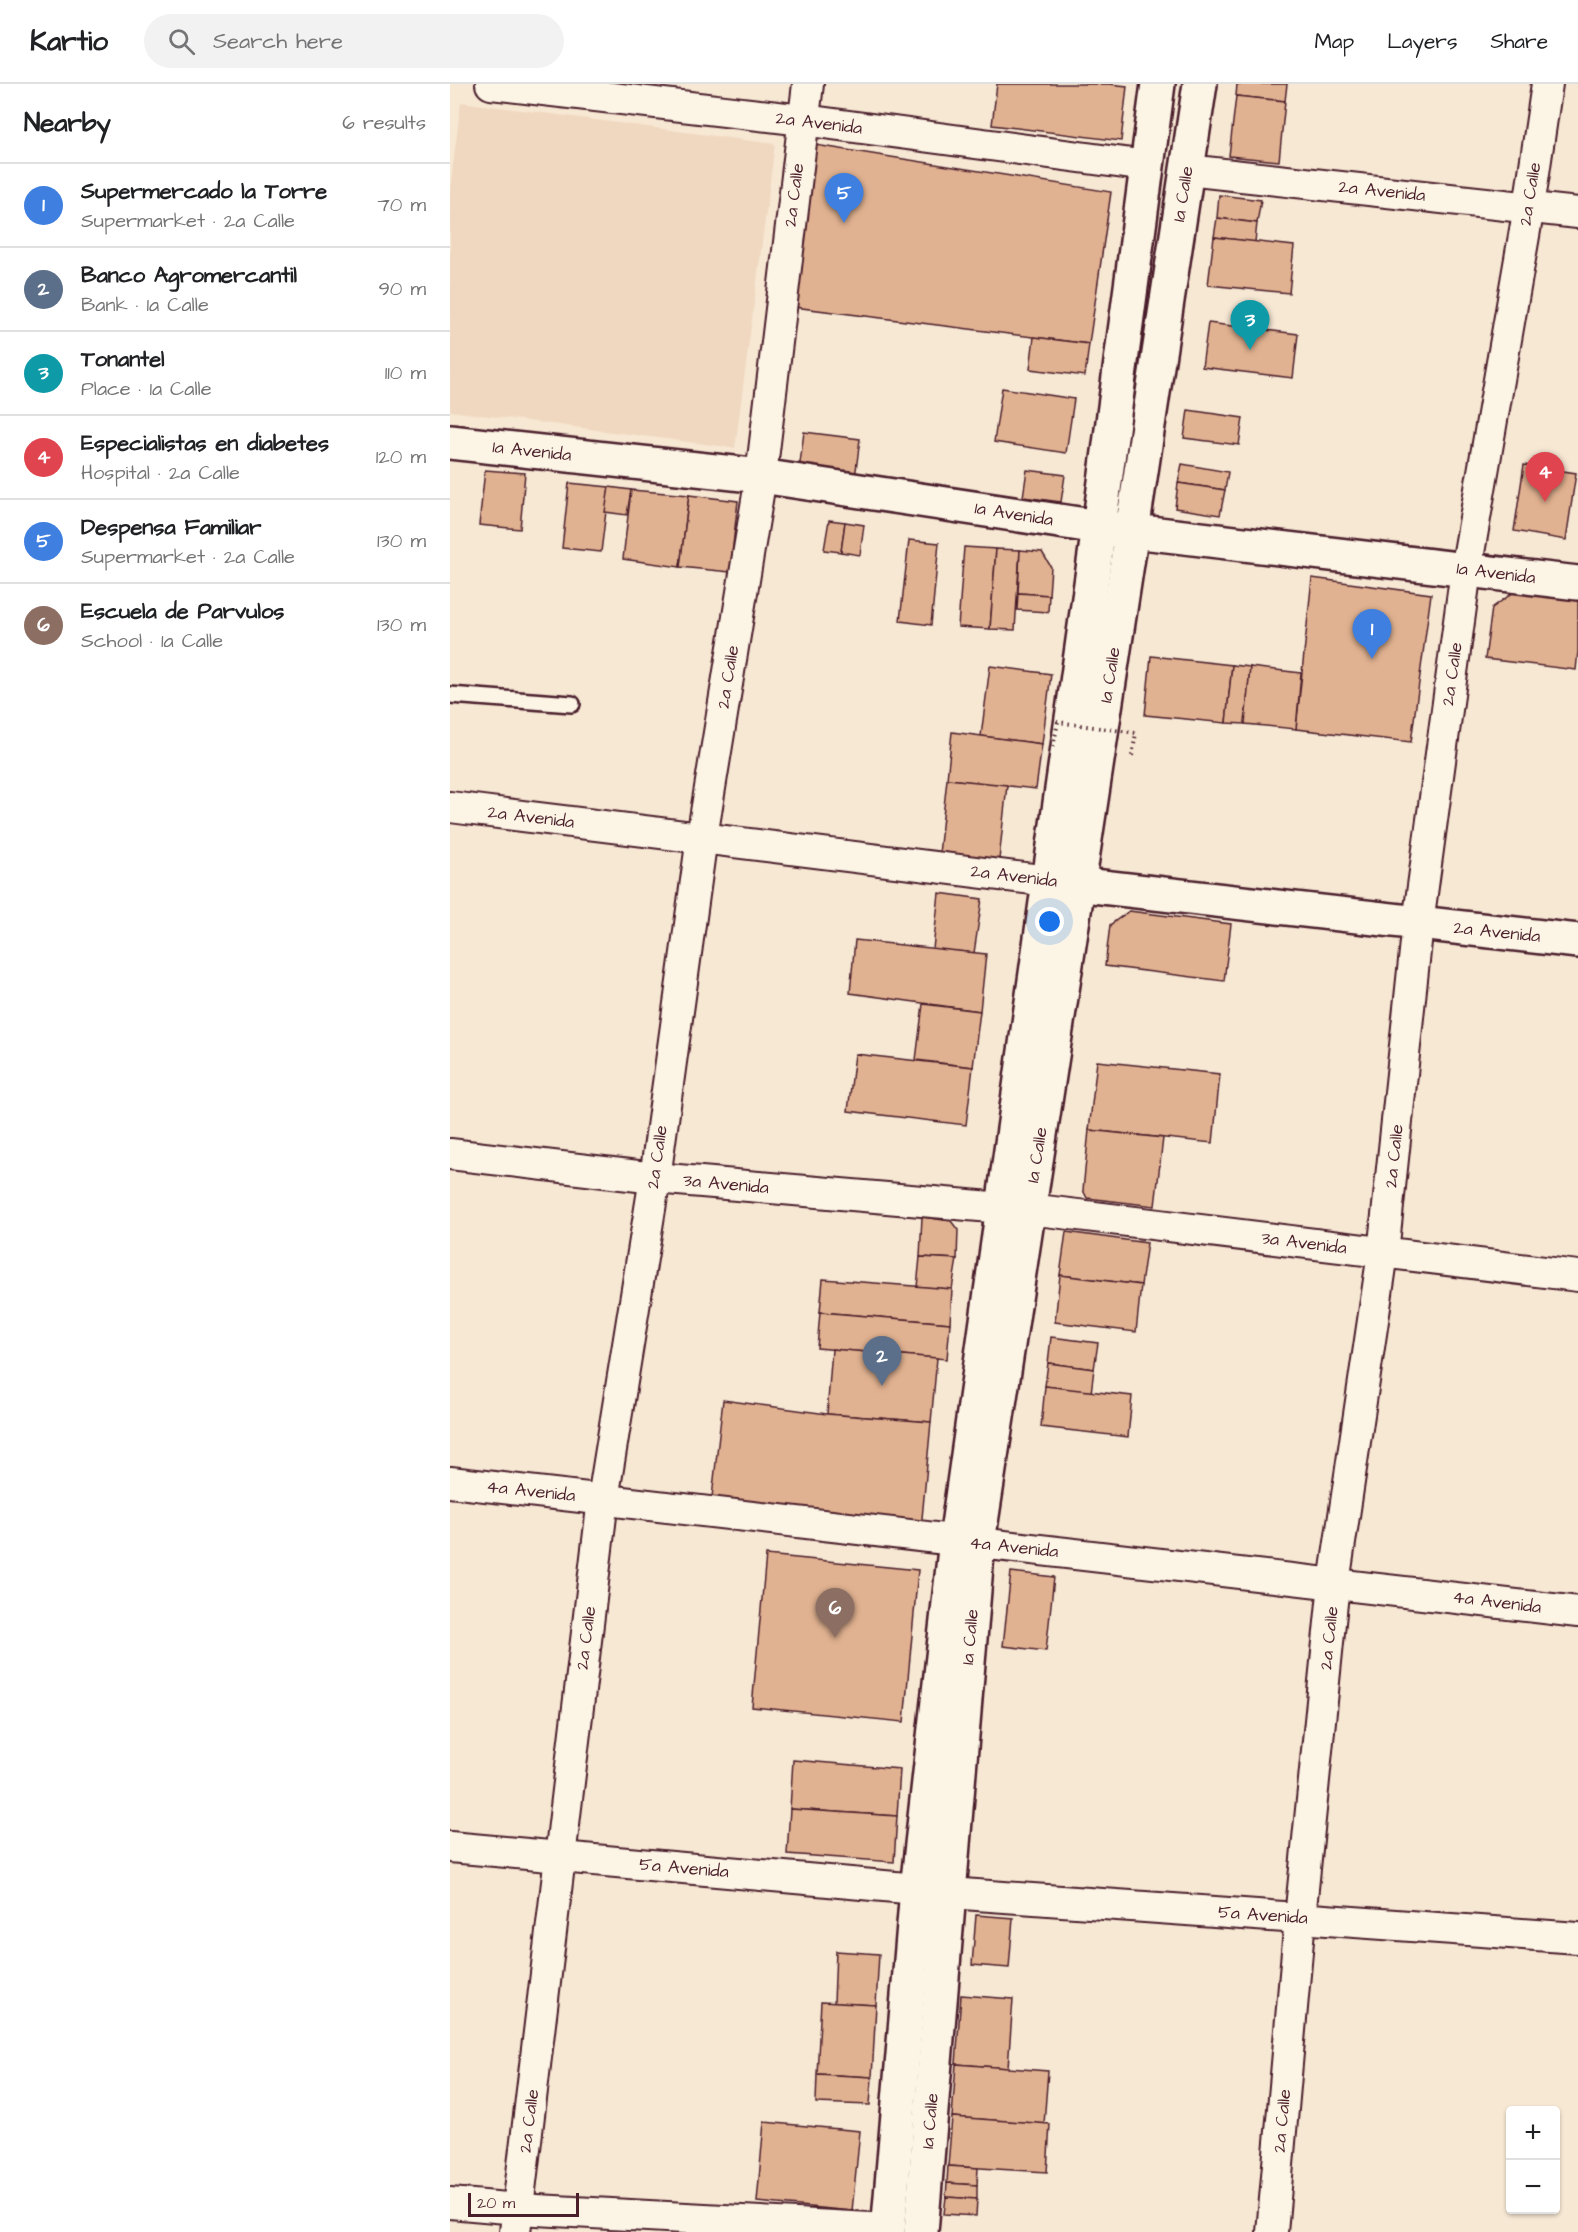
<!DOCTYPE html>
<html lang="en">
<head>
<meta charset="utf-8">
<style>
  body { margin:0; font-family:"Architects Daughter",sans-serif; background:#f2f2f2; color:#202124 }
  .controls { position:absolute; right:18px; bottom:18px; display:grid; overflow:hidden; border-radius:6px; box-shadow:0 2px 4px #0004 }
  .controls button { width:54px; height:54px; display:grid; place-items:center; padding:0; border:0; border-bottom:2px solid #e0e0e0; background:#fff; color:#202124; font:30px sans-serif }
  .scale { position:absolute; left:18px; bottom:15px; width:111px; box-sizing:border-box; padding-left:6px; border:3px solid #4a1f2b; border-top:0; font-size:16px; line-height:21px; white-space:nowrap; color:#4a1f2b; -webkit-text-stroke:4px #fcf5e5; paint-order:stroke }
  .you { position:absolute; left:600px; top:838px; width:21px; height:21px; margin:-15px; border:4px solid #fff; border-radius:50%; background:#1a73e8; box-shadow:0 0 0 9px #1a73e833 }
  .badge { display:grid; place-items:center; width:39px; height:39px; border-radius:50%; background:#0f766e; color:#fff; font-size:20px; font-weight:700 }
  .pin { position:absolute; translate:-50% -50px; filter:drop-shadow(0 2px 3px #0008) }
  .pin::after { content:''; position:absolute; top:32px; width:21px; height:18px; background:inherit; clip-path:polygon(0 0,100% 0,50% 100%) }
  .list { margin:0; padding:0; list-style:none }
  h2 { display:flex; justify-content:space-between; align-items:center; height:78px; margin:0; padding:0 24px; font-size:26px }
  h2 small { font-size:20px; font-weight:400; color:#757577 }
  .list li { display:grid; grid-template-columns:39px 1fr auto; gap:18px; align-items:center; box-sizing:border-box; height:84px; padding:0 24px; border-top:2px solid #e0e0e0 }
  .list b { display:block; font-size:22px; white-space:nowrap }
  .list p { margin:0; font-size:20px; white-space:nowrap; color:#757577 }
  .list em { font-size:20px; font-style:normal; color:#757577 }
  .icon { flex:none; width:33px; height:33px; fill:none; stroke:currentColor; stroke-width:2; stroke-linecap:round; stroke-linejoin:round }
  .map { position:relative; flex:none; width:1128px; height:2148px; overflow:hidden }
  header { display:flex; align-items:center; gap:36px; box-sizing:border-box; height:84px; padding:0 30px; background:#fff; border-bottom:2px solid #e0e0e0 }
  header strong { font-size:28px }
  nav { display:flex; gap:33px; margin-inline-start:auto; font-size:21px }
  .search { width:420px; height:54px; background:#f2f2f2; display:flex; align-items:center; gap:15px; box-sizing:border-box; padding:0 21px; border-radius:33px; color:#757577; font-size:22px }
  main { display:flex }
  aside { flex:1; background:#fff }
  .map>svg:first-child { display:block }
</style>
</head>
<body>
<header>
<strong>Kartio</strong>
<div class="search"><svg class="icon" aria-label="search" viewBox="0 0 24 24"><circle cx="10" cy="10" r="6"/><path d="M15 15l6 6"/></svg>Search here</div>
<nav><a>Map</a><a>Layers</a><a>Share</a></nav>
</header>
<main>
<aside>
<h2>Nearby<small>6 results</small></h2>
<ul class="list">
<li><span class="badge" style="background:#3f7fe0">1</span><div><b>Supermercado la Torre</b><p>Supermarket · 2a Calle</p></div><em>70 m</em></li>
<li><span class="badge" style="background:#5c6f8a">2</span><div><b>Banco Agromercantil</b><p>Bank · 1a Calle</p></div><em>90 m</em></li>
<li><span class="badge" style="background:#0f9aa8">3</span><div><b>Tonantel</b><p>Place · 1a Calle</p></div><em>110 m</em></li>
<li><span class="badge" style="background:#e0444e">4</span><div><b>Especialistas en diabetes</b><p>Hospital · 2a Calle</p></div><em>120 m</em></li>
<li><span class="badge" style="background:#3f7fe0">5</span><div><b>Despensa Familiar</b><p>Supermarket · 2a Calle</p></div><em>130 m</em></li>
<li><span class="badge" style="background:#8d6e63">6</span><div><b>Escuela de Parvulos</b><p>School · 1a Calle</p></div><em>130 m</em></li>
</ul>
</aside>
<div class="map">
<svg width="1128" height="2148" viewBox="0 0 1128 2148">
  <rect width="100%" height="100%" fill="#f7e8d4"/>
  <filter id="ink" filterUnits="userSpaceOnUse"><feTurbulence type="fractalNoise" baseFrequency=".0167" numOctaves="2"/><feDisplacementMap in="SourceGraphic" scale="12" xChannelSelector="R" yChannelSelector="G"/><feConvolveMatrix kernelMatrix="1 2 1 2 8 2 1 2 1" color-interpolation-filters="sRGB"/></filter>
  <g filter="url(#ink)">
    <!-- built -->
    <path fill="#f0d8c0" d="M 11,18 L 325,60 L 285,364 L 0,327 L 0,105 Z"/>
    <!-- building -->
    <g fill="#e1b291" stroke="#4a1f2b" stroke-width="1.5">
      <path d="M 547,0 L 659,0 L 677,2 L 671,57 L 542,41 Z"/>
      <path d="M 787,0 L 837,0 L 835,17 L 786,12 Z"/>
      <path d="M 786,12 L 835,17 L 829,77 L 779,72 Z"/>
      <path d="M 359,60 L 661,108 L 639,260 L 344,223 Z"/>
      <path d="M 769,111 L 811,116 L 807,139 L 767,134 Z"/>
      <path d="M 767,134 L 807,139 L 805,158 L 764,153 Z"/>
      <path d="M 764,153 L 844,162 L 839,209 L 758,201 Z"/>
      <path d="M 758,239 L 848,250 L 843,294 L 752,283 Z"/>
      <path d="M 584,253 L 639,260 L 635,292 L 580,285 Z"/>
      <path d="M 552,304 L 624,315 L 616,369 L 544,358 Z"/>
      <path d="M 738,326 L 793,334 L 789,361 L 734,354 Z"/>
      <path d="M 354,348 L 410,355 L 405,394 L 349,387 Z"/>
      <path d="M 732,380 L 778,388 L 775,406 L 728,399 Z"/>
      <path d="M 1074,381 L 1126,389 L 1116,456 L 1064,447 Z"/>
      <path d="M 35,386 L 75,389 L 70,445 L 29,441 Z"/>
      <path d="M 577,386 L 615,391 L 611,418 L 573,413 Z"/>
      <path d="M 119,399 L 159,403 L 151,468 L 112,464 Z"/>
      <path d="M 728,399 L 775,406 L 770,431 L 725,424 Z"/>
      <path d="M 159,403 L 181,406 L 177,431 L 155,428 Z"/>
      <path d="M 181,406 L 239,411 L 230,483 L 173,475 Z"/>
      <path d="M 239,411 L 288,417 L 280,488 L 230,483 Z"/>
      <path d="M 379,436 L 395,438 L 391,468 L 374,466 Z"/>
      <path d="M 395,438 L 414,441 L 410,471 L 391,468 Z"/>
      <path d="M 459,456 L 489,459 L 481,541 L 450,537 Z"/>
      <path d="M 514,463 L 546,465 L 540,545 L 508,543 Z"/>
      <path d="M 546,465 L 570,466 L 565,546 L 540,545 Z"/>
      <path d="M 570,466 L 592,468 L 601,483 L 599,511 L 568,509 Z"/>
      <path d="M 862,494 L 981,510 L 961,658 L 846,645 Z"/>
      <path d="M 1064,508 L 1128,516 L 1128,567 L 1126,586 L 1035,575 L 1042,524 Z"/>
      <path d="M 568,509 L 599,511 L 598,528 L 567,526 Z"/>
      <path d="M 701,572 L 782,581 L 776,639 L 695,631 Z"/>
      <path d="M 782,581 L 800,583 L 795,640 L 776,639 Z"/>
      <path d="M 540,582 L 601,590 L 592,660 L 531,652 Z"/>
      <path d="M 800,583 L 851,589 L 846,645 L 795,640 Z"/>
      <path d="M 502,648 L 592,660 L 586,705 L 497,695 Z"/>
      <path d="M 497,695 L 557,701 L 549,776 L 489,770 Z"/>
      <path d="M 489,809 L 532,815 L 524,869 L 483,865 Z"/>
      <path d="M 679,827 L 781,840 L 774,897 L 655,882 L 660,841 Z"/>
      <path d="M 405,856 L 536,870 L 530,927 L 400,909 Z"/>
      <path d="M 473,920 L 530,927 L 523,983 L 466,976 Z"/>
      <path d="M 405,970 L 523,983 L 516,1041 L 398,1027 Z"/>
      <path d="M 647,977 L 770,990 L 763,1059 L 639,1046 Z"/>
      <path d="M 639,1046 L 713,1054 L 705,1122 L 637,1114 L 633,1106 Z"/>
      <path d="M 472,1133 L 501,1137 L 508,1146 L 507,1175 L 470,1173 Z"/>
      <path d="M 616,1148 L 697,1159 L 691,1201 L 610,1191 Z"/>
      <path d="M 470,1173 L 507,1175 L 502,1205 L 467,1203 Z"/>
      <path d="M 610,1191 L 691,1201 L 686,1248 L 605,1238 Z"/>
      <path d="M 373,1195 L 502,1205 L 500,1239 L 370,1228 Z"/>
      <path d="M 370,1228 L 500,1239 L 497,1275 L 367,1264 Z"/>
      <path d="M 601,1253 L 648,1259 L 644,1285 L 598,1279 Z"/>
      <path d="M 382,1265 L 487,1274 L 481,1338 L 377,1330 Z"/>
      <path d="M 598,1279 L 644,1285 L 641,1309 L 595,1302 Z"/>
      <path d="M 595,1302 L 682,1312 L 678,1353 L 591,1343 Z"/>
      <path d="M 273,1316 L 377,1330 L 481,1338 L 471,1445 L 261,1422 Z"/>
      <path d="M 316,1471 L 468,1486 L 454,1638 L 302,1623 Z"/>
      <path d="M 561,1488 L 604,1493 L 596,1567 L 553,1562 Z"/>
      <path d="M 343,1676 L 450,1685 L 447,1732 L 340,1725 Z"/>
      <path d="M 340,1725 L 447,1732 L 444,1778 L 337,1770 Z"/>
      <path d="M 526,1831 L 563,1834 L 559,1884 L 522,1881 Z"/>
      <path d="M 386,1867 L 429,1870 L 426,1921 L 384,1919 Z"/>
      <path d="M 511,1911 L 563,1915 L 558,1984 L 506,1980 Z"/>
      <path d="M 371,1918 L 426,1921 L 422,1993 L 367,1990 Z"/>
      <path d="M 506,1980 L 598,1987 L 594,2040 L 502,2033 Z"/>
      <path d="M 367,1990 L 422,1993 L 420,2021 L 366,2019 Z"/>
      <path d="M 502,2033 L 600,2040 L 597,2088 L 498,2082 Z"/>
      <path d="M 314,2038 L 410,2047 L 402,2127 L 307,2118 Z"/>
      <path d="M 498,2082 L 528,2084 L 527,2101 L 497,2099 Z"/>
      <path d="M 497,2099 L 527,2101 L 527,2115 L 496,2113 Z"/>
      <path d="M 496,2113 L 527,2115 L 526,2132 L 494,2130 Z"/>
    </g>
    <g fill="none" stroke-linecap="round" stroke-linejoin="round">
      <!-- service casing -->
      <g stroke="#4a1f2b" stroke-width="20">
        <path id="service" d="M 0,611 L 122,620"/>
      </g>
      <!-- minor casing -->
      <g stroke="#4a1f2b" stroke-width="34">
        <g id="minor">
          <path d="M 41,0 L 353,36 L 697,82"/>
          <path d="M 737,86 L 1128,129"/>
          <path d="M 0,723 L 599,797"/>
          <path d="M 0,1070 L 205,1094 L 553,1124"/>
          <path d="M 579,1125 L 1128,1192"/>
          <path d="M 0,1398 L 1128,1528"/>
          <path d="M 0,1763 L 467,1805"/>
          <path d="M 499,1809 L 1128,1854"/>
          <path d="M 0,2119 L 68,2125 L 439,2145"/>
          <path d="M 65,2148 L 153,1415 L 205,1094 L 252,753 L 311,392 L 358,0"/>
          <path d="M 822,2148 L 850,1834 L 884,1499 L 933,1169 L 968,839 L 1016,486 L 1079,123 L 1097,0"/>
        </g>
      </g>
      <!-- tertiary casing -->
      <g stroke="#4a1f2b" stroke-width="38">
        <g id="tertiary">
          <path d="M 0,358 L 311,392 L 649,443 L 1128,499"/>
          <path d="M 599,797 L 1128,857"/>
        </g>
      </g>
      <!-- primary casing -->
      <g stroke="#4a1f2b" stroke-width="38">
        <g id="primary">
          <path d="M 438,2148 L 467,1805 L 506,1456 L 649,443 L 708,0"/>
          <path d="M 471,2148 L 528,1458 L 750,0"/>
        </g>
      </g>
      <!-- service -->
      <use href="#service" stroke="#fcf5e5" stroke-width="15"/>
      <!-- minor -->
      <use href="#minor" stroke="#fcf5e5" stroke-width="30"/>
      <!-- tertiary -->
      <use href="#tertiary" stroke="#fcf5e5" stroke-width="33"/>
      <!-- primary -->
      <use href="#primary" stroke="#fcf5e5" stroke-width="33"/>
      <!-- path-bridge -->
      <path stroke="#4a1f2b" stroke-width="4" stroke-dasharray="1.5 4.5" stroke-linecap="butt" d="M 603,663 L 608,638 L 686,649 L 682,672"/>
    </g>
  </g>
  <g text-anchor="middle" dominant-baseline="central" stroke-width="5" stroke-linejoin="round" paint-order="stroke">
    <!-- street labels -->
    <g font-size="18" fill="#4a1f2b" stroke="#fcf5e5">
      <text transform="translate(369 39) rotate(7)">2a Avenida</text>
      <text transform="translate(932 107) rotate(6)">2a Avenida</text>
      <text transform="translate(733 110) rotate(-81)">1a Calle</text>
      <text transform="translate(1080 110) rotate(-81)">2a Calle</text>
      <text transform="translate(344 111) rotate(-83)">2a Calle</text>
      <text transform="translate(82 367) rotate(6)">1a Avenida</text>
      <text transform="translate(564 430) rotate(9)">1a Avenida</text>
      <text transform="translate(1046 489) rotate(7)">1a Avenida</text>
      <text transform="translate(1002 590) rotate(-82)">2a Calle</text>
      <text transform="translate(660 591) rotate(-81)">1a Calle</text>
      <text transform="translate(278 593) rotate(-81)">2a Calle</text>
      <text transform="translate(81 733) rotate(7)">2a Avenida</text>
      <text transform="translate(564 792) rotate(7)">2a Avenida</text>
      <text transform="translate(1047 848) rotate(6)">2a Avenida</text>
      <text transform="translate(587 1071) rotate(-81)">1a Calle</text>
      <text transform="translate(944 1072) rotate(-84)">2a Calle</text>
      <text transform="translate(207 1073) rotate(-82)">2a Calle</text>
      <text transform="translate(276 1100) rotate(5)">3a Avenida</text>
      <text transform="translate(854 1159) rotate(7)">3a Avenida</text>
      <text transform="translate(81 1407) rotate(6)">4a Avenida</text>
      <text transform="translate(564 1463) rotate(6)">4a Avenida</text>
      <text transform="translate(1047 1518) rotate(7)">4a Avenida</text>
      <text transform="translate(520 1553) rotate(-85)">1a Calle</text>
      <text transform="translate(136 1554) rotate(-83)">2a Calle</text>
      <text transform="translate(879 1554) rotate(-84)">2a Calle</text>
      <text transform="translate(234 1784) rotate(5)">5a Avenida</text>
      <text transform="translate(813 1831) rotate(4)">5a Avenida</text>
      <text transform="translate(79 2037) rotate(-83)">2a Calle</text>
      <text transform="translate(480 2037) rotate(-85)">1a Calle</text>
      <text transform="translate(832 2037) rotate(-85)">2a Calle</text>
    </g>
  </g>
</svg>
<div class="controls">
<button>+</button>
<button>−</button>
</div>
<div class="scale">20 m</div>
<div class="you"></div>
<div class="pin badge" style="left:922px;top:575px;background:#3f7fe0">1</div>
<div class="pin badge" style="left:432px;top:1302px;background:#5c6f8a">2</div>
<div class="pin badge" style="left:800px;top:266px;background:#0f9aa8">3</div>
<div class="pin badge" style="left:1095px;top:418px;background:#e0444e">4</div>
<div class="pin badge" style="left:394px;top:139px;background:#3f7fe0">5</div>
<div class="pin badge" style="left:385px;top:1554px;background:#8d6e63">6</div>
</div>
</main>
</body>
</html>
